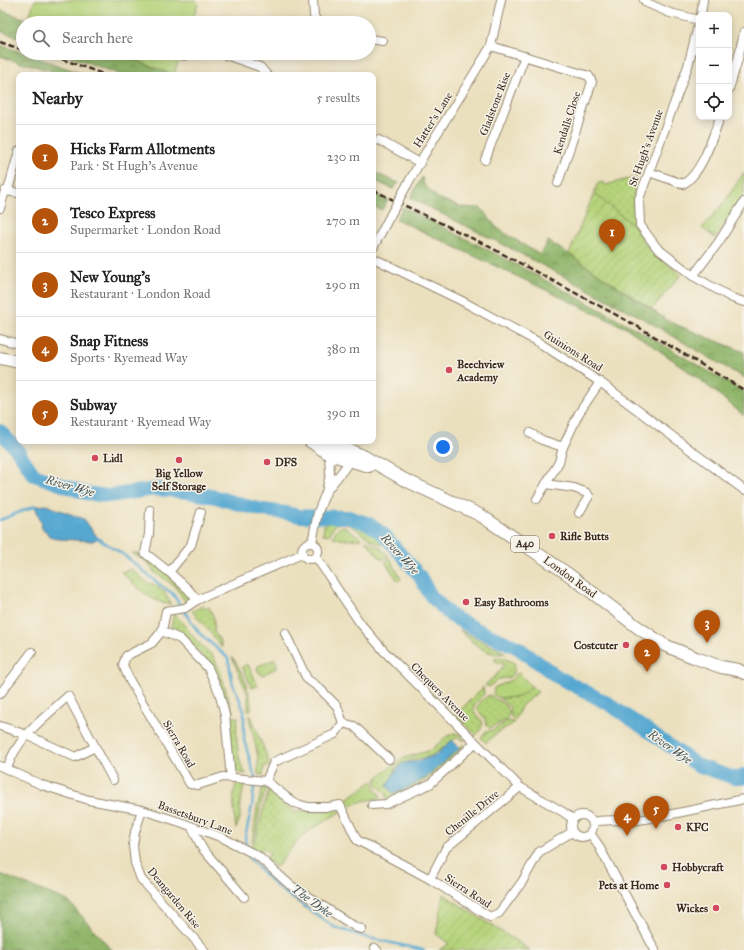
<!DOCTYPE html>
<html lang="en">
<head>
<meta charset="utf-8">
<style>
  body { margin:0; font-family:"IM FELL Great Primer",serif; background:#f2f2f2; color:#222 }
  .controls { position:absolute; right:12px; top:12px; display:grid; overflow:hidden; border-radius:8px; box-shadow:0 2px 10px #0003 }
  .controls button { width:36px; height:36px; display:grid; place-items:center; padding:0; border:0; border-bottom:1px solid #e0e0e0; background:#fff; color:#222; font:20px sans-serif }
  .you { position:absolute; left:443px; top:447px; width:14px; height:14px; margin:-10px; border:3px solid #fff; border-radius:50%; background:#1a73e8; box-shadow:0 0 0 6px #1a73e833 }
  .badge { display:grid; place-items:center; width:26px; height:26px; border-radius:50%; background:#b45309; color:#fff; font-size:13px; font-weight:700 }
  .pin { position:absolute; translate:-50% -33px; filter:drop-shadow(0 1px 2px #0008) }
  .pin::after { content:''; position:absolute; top:21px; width:14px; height:12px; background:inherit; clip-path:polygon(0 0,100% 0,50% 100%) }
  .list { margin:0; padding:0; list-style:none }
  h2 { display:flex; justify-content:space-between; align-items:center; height:52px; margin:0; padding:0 16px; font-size:17px }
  h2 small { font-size:13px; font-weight:400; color:#767676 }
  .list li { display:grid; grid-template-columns:26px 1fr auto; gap:12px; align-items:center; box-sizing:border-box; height:64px; padding:0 16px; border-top:1px solid #e0e0e0 }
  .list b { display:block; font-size:15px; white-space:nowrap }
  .list p { margin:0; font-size:13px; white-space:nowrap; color:#767676 }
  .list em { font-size:13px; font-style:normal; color:#767676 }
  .icon { flex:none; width:22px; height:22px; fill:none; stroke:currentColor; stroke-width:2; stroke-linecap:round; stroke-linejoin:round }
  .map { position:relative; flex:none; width:744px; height:950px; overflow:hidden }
  .search { position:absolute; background:#fff; box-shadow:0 2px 10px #0003; left:16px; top:16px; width:360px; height:44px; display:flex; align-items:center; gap:10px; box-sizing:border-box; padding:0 14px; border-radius:22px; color:#767676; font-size:15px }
  .panel { position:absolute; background:#fff; box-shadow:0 2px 10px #0003; left:16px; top:72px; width:360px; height:372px; border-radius:8px }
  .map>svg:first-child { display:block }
</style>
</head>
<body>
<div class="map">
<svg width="744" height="950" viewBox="0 0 744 950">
  <defs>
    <pattern id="grass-dots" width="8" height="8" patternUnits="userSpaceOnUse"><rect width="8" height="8" fill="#b5d37a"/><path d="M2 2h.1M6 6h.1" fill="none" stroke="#9db569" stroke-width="1.8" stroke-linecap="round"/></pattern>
    <pattern id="forest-crowns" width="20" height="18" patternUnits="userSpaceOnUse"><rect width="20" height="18" fill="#90b56a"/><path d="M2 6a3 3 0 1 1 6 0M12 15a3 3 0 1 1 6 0" fill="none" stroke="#779357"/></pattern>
    <pattern id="garden-furrows" width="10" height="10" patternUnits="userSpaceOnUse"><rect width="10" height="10" fill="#b5d37a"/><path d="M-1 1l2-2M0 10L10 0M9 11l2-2" fill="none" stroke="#9db569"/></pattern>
  </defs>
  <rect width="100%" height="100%" fill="#f7f3e8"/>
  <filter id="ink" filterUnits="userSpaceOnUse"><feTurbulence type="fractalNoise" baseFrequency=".025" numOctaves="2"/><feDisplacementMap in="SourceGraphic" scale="8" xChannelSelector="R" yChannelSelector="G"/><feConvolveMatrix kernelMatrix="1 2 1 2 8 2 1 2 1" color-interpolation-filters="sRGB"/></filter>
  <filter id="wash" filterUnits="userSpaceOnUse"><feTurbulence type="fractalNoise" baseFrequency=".012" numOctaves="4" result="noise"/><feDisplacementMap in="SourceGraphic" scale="16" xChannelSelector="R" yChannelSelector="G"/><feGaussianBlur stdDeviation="0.9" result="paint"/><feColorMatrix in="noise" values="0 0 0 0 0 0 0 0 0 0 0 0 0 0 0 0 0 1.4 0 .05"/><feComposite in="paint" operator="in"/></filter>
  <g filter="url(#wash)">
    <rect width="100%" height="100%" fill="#ebe0be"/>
    <!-- grass -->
    <g fill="url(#grass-dots)" stroke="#787e4c">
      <path d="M 744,172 L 744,194 L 739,204 L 715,238 L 702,228 L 726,200 Z"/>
      <path d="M 639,176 C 631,196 633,209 637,229 L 594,193 L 598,183 L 604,182 L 605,185 Z"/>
      <path d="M 347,519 L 354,521 L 386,544 C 369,548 355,518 337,524 L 333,528 L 330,535 L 323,534 L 324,525 L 330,522 Z"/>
      <path d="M 343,526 L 346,527 L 362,539 L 345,540 L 333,537 L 336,530 Z"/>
      <path d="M 365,540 L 382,549 L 389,556 L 382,560 Z"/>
      <path d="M 132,553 L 145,554 L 187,591 L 191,601 L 186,603 L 175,586 L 154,572 L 147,562 Z"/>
      <path d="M 390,558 L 401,579 L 398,581 L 385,562 Z"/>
      <path d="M 131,569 L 148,583 L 155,585 L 164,592 L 171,604 C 151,604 135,584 121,572 Z"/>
      <path d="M 203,606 L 206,609 L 209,607 L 214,618 L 214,632 L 221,642 L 222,648 L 209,631 L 192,611 Z"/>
      <path d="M 174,613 L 197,641 L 214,657 L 220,671 L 232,710 L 235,712 L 228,712 L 226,710 L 211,668 L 202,655 L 176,629 L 171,627 Z"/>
      <path d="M 460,630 L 506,653 C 488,658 471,642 460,630 Z"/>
      <path d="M 232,657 C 242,670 252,693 251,710 L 248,710 L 248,695 Z"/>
      <path d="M 495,657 C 503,658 509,659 515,664 L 514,672 L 509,678 L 499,679 L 489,687 L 485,685 L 500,671 L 504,664 L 495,661 Z"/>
      <path d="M 275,659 L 278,667 L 263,675 L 259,673 L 257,669 L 258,666 Z"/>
      <path d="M 248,664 L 258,686 L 252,688 L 242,667 Z"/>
      <path d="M 530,685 L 538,692 L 522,705 L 515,720 L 511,717 L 510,707 L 499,698 L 518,697 L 531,687 Z"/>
      <path d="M 483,687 L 484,694 C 480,699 470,705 475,713 C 478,717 480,717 483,723 L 480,731 L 476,735 L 455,715 Z"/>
      <path d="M 490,695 L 505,705 L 510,712 L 506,720 L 490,728 L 488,727 L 485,720 L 477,708 C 479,702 485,697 490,695 Z"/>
      <path d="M 249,716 L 251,716 L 270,764 L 268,767 L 265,765 L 263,775 L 258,775 L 258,757 Z"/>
      <path d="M 231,717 L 238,717 C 235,730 237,763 246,774 L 235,772 L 233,769 L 228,718 Z"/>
      <path d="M 507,721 L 514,722 L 511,725 L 497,733 L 486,743 L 481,738 L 485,732 L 493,730 Z"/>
      <path d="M 454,733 L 460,734 L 465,741 L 459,738 L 456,738 L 436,753 L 429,757 L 412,760 L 396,767 L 390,790 L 391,792 L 409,786 L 463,745 L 465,745 C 452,758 438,772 422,782 C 411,789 399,794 387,799 L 386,793 L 376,784 L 376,779 L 401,759 L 431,750 L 447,736 Z"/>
      <path d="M 373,781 C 374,788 379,792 381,798 L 363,801 L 349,806 L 345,803 L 345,800 Z"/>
      <path d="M 241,782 L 245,783 L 240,803 L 240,818 L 236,829 C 235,820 231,792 236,785 C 238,783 238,783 241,782 Z"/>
      <path d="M 263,787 L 267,788 L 261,804 L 255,837 L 252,842 L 257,807 Z"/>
      <path d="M 270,789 L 280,797 L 280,801 L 287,807 L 298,812 L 300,810 L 318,812 L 337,808 L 340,812 L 309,831 L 297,841 L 277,867 L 266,859 L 270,853 L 264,848 L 259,853 L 251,846 L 257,838 L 258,827 L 260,822 L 265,802 Z"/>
    </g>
    <!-- forest -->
    <g fill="url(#forest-crowns)" stroke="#667044">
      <path d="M 0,10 L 38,23 L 23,23 L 23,39 L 0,31 Z"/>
      <path d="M 0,45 L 86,75 L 65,75 L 28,64 L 24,64 L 0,56 Z"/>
      <path d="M 61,53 L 117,53 L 174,75 L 122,75 Z"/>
      <path d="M 373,172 L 399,183 L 393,189 L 373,180 Z"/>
      <path d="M 422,177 L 424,185 L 438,198 L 461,207 L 481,208 L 497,228 L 540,255 L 548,241 L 569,254 L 670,322 L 744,352 L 744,378 L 644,319 L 506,246 L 410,198 Z"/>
      <path d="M 373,193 L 388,200 L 382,210 L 373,206 Z"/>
      <path d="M 403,207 L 498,255 L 629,325 L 744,392 L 744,416 C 708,384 668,356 628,329 L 396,219 Z"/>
      <path d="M 0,874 L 68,901 L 112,950 L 0,950 Z"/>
    </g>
    <!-- park -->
    <g fill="#b5d37a" stroke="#787e4c">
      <path d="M 35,0 L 195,0 L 198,3 L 192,23 L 38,23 L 28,19 Z"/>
      <path d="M 117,53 L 181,53 L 174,75 Z"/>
      <path d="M 519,673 L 530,685 L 531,687 L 518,697 L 499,698 L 493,694 L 494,688 C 502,683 511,683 515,675 Z"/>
    </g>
    <!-- garden -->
    <g fill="url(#garden-furrows)" stroke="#787e4c">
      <path d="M 594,193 L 637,229 L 643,240 L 651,250 L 681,275 L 652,309 L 569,254 Z"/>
      <path d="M 443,894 L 530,950 L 439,950 L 449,944 L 436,934 Z"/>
    </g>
    <!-- water -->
    <g fill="#56a8d1" stroke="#486978">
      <path d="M 46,505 L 84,519 L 98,538 L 93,541 L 58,539 L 49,536 L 45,530 L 43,530 L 41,526 L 42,525 L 35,506 Z"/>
      <path d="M 452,740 L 460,748 C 439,766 420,786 393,793 L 387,786 L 394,773 L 403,763 L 419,761 L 436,755 Z"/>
    </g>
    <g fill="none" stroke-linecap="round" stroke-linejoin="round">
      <!-- stream -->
      <g stroke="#56a8d1" stroke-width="2.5">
        <path d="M 0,520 L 35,506 L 36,507"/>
        <path d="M 96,537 L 124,555 L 164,588 L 172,593 L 199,633 L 228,658 L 233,685 L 238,695 L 244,711 L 244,740 L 255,778 L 252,806 L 245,838 L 247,849"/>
        <path d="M 248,854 L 249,858 L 277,887 L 334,927 L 369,938 L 424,950"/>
      </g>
      <!-- river -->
      <path stroke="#56a8d1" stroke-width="14" d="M 0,431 L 18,451 L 34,475 L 85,493 L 108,496 L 155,489 L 188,492 L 216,497 L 242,505 L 263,510 L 286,513 L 300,516 L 348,517 L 369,524 L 383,534 L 419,575 L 431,596 L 451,616 L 484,633 L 517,647 L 558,677 L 609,704 L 697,765 L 734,778 L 742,778 L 744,775"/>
    </g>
  </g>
  <g filter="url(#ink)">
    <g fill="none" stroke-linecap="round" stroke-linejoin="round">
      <!-- street casing -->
      <g stroke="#93856e" stroke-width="10">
        <g id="street">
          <path d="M 313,0 L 314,16 L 318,23"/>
          <path d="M 644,0 L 647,3 L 670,13 L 699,20"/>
          <path d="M 701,15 L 703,0"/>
          <path d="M 699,22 L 688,66 L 639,199 L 640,225 L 657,248 L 693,276 L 732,298 L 744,302"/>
          <path d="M 369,39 L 383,41"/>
          <path d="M 491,46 L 589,76 L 592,82 L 558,183"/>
          <path d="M 220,53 L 260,67 L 267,75"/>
          <path d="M 183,56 L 191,53"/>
          <path d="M 729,89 L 738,59 L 744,32"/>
          <path d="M 373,141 L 379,140 L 420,163"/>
          <path d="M 485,160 L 525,56"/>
          <path d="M 649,172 L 683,184 C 702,174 713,136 720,117"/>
          <path d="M 407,185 L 424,155 L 491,46 L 501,0"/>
          <path d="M 8,190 L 19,151"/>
          <path d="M 0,208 L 5,191 L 19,193"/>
          <path d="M 373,248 L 391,214"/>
          <path d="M 373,258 L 460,300 L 538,342 L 600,382 L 744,490"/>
          <path d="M 693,276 L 718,243 L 744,202"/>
          <path d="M 0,339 L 19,344"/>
          <path d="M 530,433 L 542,440 L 563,447"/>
          <path d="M 546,484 L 574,488 L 587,493 L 589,496 L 579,513"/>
          <path d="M 328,489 L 344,469 L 350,460 L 347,457"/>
          <path d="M 537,499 L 559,462 L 563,447 L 579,413 L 600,382"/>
          <path d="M 150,510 L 149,534 L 145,553 L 169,572"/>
          <circle cx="310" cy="551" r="8"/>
          <path d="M 312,543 L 318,512 L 326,492 L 330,474 L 329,454"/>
          <path d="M 302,554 L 197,600 L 185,608 L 166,611 L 162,631 L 152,643 L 126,656 L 123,665 L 130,681 L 190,784 L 198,785 L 223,777 L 266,781 L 294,803 L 308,807 L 329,807 L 340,805 L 357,840 L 430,879 L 490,917 L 499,913 L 522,882 L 539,852 L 572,832"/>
          <path d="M 316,557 L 360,623 L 384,651 L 520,787 L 563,812 L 573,819"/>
          <path d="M 197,600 L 188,589 L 169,572 L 191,545 L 201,512"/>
          <path d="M 162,631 L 180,639 L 208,668 L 219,692 L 225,715 L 231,778"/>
          <path d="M 0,694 L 32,652"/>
          <path d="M 343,723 L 354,726 L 389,759"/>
          <path d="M 0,726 L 27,735 L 75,757 L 95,747"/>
          <path d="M 0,766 L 42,785 L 89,800 L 142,810 L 180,822 L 223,838 L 258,856 L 290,885 L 357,928 L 362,929"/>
          <path d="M 7,769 C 16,738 45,717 68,696 L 113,780"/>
          <path d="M 266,781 L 274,762 L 335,734 L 343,723 L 337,706 L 318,687 L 307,679 L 285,633"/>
          <path d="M 372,805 L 386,804 L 430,784 L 475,743"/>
          <path d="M 142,810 L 135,832 L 133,846 L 135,863 L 141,879 L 204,950"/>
          <circle cx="582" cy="826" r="11"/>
          <path d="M 593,822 C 608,818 623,822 638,820 C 674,815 709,806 744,799"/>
          <path d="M 192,827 L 202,848 L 244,897"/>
          <path d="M 590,833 L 597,843 L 655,950"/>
          <path d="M 430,879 L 446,848 L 520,787"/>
          <path d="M 375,948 L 377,950"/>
        </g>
      </g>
      <!-- primary casing -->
      <g stroke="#93856e" stroke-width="14">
        <g id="primary">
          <path d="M 0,358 L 19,362"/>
          <path d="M 310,441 L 329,454 L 369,466"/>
          <path d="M 327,441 L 363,456 L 403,479 L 480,515 L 568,574 L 636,626 L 664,645 L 696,658 L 721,667 L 738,670 L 744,673"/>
        </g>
      </g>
      <!-- street -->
      <use href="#street" stroke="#fff" stroke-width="8"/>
      <!-- primary -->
      <use href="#primary" stroke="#fff" stroke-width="12"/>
      <!-- rail -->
      <g stroke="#3b2a1e" stroke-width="2.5" stroke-dasharray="6 3" stroke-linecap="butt">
        <path d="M 0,42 L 23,50"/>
        <path d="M 32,53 L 49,59"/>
        <path d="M 45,53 L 106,75"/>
        <path d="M 373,190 L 486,245 L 635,325 L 744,390"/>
      </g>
      <!-- street-bridge casing -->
      <g stroke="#93856e" stroke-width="10" stroke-linecap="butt">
        <path id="street-bridge" d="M 391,214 L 407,185"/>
      </g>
      <!-- street-bridge -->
      <use href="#street-bridge" stroke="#fff" stroke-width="8"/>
    </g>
  </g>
  <!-- markers -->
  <g fill="#d1495b" stroke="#f7f3e8" stroke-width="1.5">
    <circle cx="449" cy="370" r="4"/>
    <circle cx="95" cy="458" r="4"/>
    <circle cx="179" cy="460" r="4"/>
    <circle cx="267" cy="462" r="4"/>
    <circle cx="552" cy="536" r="4"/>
    <circle cx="466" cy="602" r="4"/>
    <circle cx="626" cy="645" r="4"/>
    <circle cx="678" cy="827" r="4"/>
    <circle cx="664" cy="867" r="4"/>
    <circle cx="667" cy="885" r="4"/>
    <circle cx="716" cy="908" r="4"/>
  </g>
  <g text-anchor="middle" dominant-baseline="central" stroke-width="3" stroke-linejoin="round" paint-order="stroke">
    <!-- shield labels -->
    <rect fill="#f7f3e8" stroke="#73665b" stroke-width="1" x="511" y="536" width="28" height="16" rx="3"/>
    <g font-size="10" font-weight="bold" fill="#3b2a1e">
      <text x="525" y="544">A40</text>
    </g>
    <!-- street labels -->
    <g font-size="11" fill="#3b2a1e" stroke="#f7f3e8">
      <text transform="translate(495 104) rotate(-69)">Gladstone Rise</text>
      <text transform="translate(433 120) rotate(-58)">Hatter's Lane</text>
      <text transform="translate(567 123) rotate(-72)">Kendalls Close</text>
      <text transform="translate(646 148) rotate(-70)">St Hugh's Avenue</text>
      <text transform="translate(573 351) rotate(32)">Guinions Road</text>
      <text transform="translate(570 577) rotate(36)">London Road</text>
      <text transform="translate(440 692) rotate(45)">Chequers Avenue</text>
      <text transform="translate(179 744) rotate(60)">Sierra Road</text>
      <text transform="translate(472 813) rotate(-39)">Chenille Drive</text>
      <text transform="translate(195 818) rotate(20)">Bassetsbury Lane</text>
      <text transform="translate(468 891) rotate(33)">Sierra Road</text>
      <text transform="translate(174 898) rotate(50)">Deangarden Rise</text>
    </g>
    <!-- poi labels -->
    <g font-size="11" font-weight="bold" fill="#3b2a1e" stroke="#f7f3e8" text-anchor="start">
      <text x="457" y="364">Beechview<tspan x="457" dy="13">Academy</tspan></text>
      <text x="103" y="458">Lidl</text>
      <text x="275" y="462">DFS</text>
      <text x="179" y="473" text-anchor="middle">Big Yellow<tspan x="179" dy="13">Self Storage</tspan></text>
      <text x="560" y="536">Rifle Butts</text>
      <text x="474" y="602">Easy Bathrooms</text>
      <text x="618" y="645" text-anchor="end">Costcuter</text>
      <text x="686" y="827">KFC</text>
      <text x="672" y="867">Hobbycraft</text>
      <text x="659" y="885" text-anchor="end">Pets at Home</text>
      <text x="708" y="908" text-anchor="end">Wickes</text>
    </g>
    <!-- water labels -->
    <g font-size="12" font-style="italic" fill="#44565d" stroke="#f7f3e8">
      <text transform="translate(70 486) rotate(16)">River Wye</text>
      <text transform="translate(400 554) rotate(48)">River Wye</text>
      <text transform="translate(670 747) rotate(35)">River Wye</text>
      <text transform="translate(312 901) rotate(36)">The Dyke</text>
    </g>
  </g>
</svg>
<div class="controls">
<button>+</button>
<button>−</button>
<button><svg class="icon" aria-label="locate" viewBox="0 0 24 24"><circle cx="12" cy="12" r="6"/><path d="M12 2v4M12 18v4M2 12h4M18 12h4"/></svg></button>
</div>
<div class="you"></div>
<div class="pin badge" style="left:612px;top:252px">1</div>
<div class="pin badge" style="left:647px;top:672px">2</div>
<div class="pin badge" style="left:707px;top:643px">3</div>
<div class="pin badge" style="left:627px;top:836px">4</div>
<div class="pin badge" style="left:656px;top:829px">5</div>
<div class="search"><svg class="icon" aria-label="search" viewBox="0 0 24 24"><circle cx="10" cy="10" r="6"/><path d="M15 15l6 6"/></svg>Search here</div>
<section class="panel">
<h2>Nearby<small>5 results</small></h2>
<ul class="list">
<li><span class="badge">1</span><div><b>Hicks Farm Allotments</b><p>Park · St Hugh's Avenue</p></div><em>230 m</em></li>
<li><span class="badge">2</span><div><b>Tesco Express</b><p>Supermarket · London Road</p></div><em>270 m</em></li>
<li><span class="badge">3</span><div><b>New Young's</b><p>Restaurant · London Road</p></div><em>290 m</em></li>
<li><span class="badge">4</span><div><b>Snap Fitness</b><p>Sports · Ryemead Way</p></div><em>380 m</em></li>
<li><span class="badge">5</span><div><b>Subway</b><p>Restaurant · Ryemead Way</p></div><em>390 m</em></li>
</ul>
</section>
</div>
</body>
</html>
